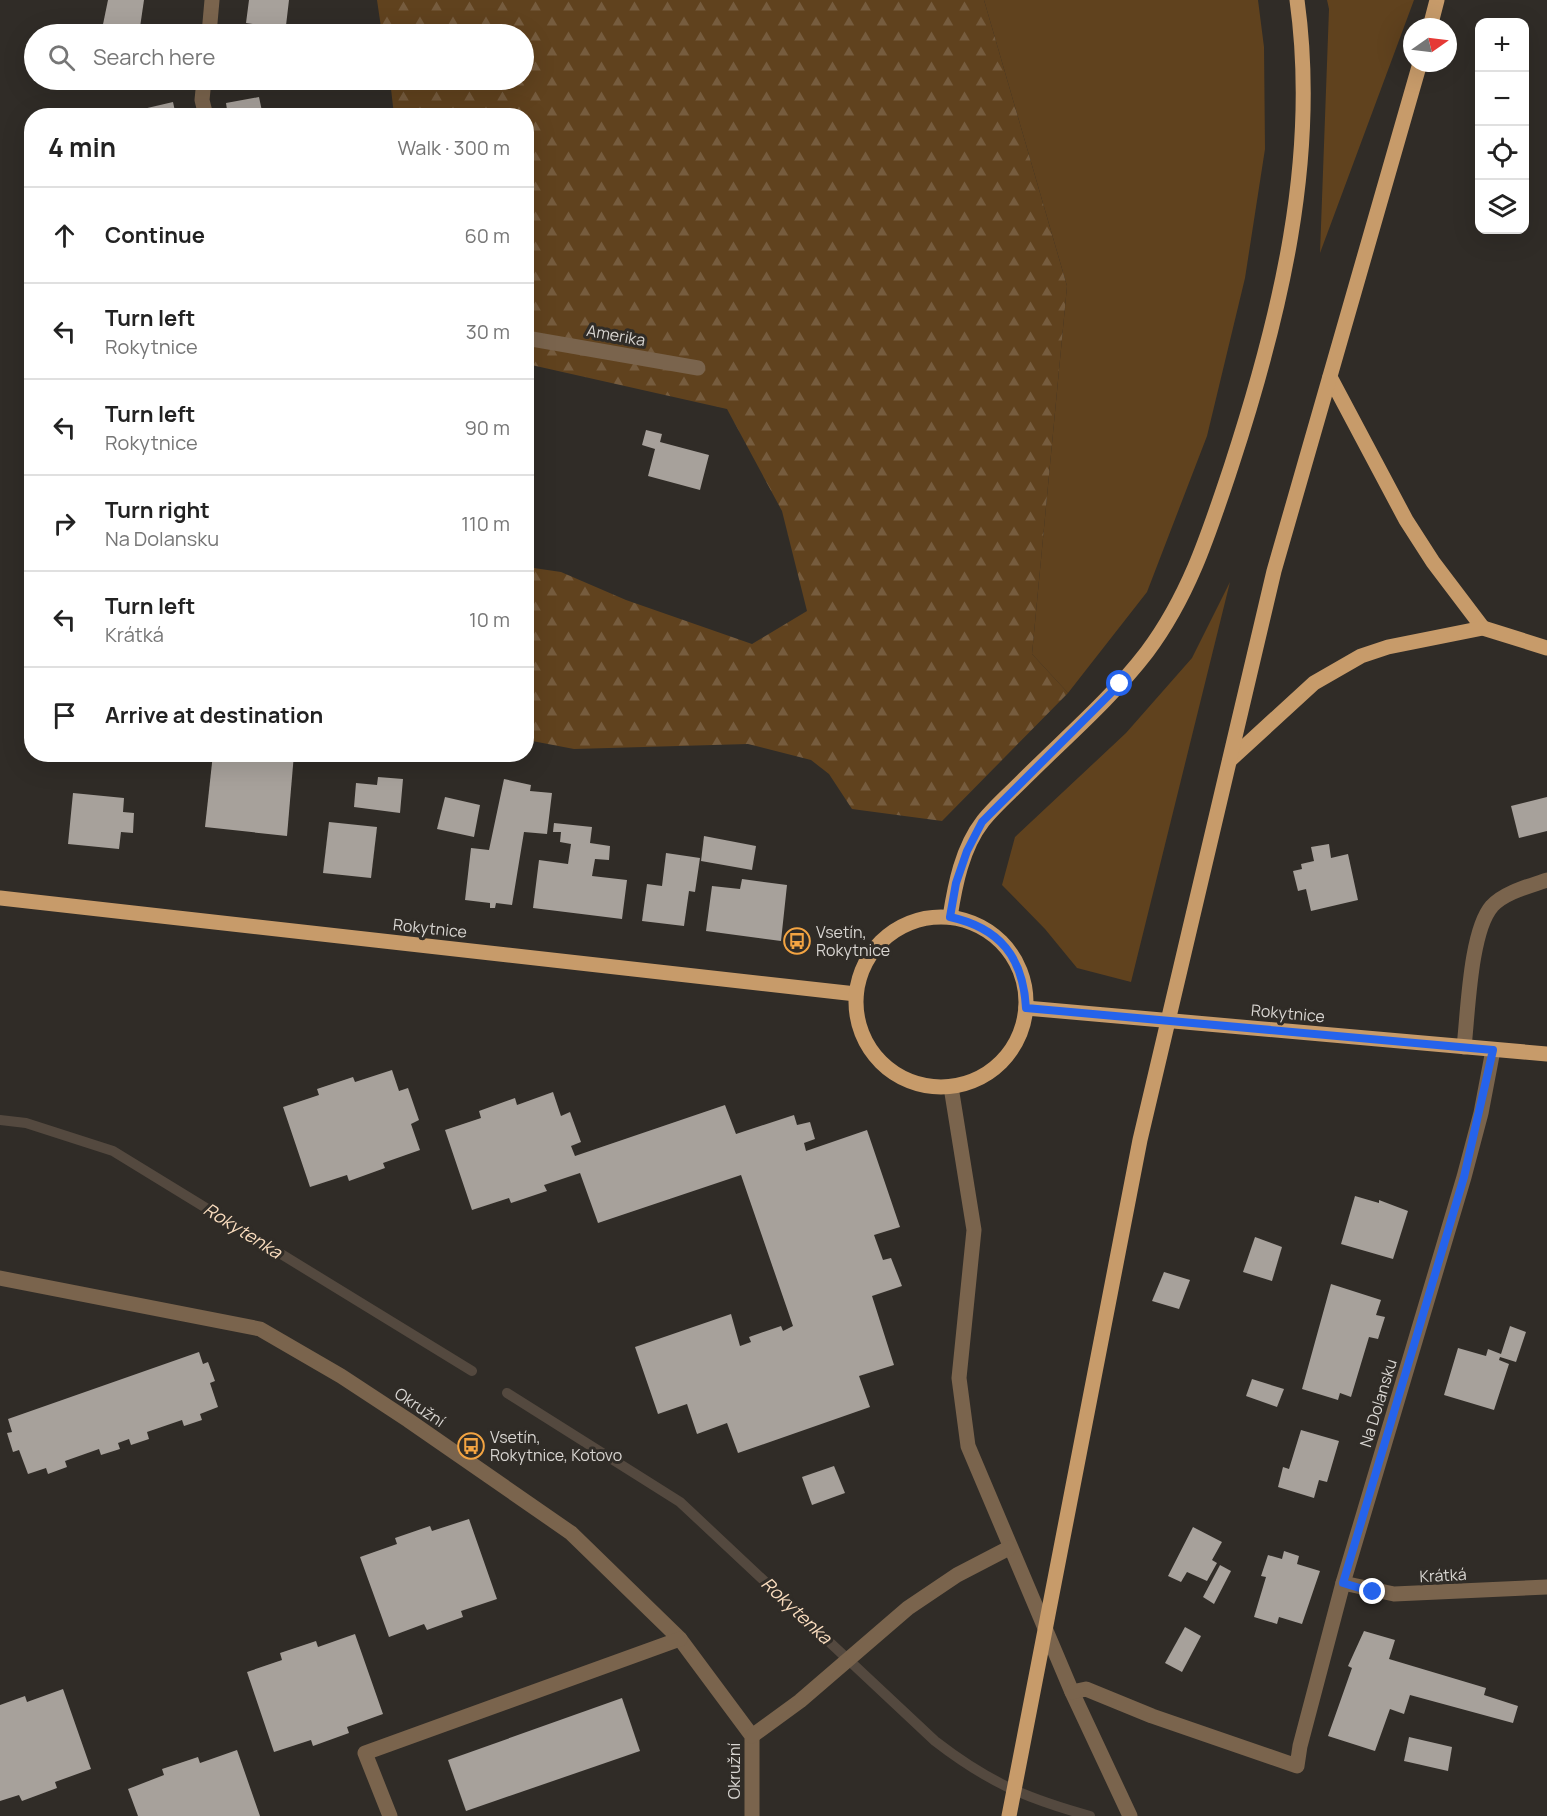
<!DOCTYPE html>
<html lang="en">
<head>
<meta charset="utf-8">
<style>
  body { margin:0; font-family:Manrope,sans-serif; background:#f6f6f6; color:#222 }
  .controls { position:absolute; right:18px; top:18px; display:grid; overflow:hidden; border-radius:12px; box-shadow:0 6px 24px #0002 }
  .controls button { width:54px; height:54px; display:grid; place-items:center; padding:0; border:0; border-bottom:2px solid #e0e0e0; background:#fff; color:#222; font:30px sans-serif }
  .compass { position:absolute; left:1403px; top:18px; width:54px; height:54px; border-radius:50%; background:#fff; box-shadow:0 6px 24px #0002; rotate:76deg }
  .stop { position:absolute; width:18px; height:18px; margin:-14px; border:4px solid #2563eb; border-radius:50%; background:#fff }
  .stop.end { background:#2563eb; border-color:#fff; box-shadow:0 2px 6px #0008 }
  .list { margin:0; padding:0; list-style:none }
  h2 { display:flex; justify-content:space-between; align-items:center; height:78px; margin:0; padding:0 24px; font-size:26px }
  h2 small { font-size:20px; font-weight:400; color:#767676 }
  .list li { display:grid; grid-template-columns:39px 1fr auto; gap:18px; align-items:center; box-sizing:border-box; height:96px; padding:0 24px; border-top:2px solid #e0e0e0 }
  .list b { display:block; font-size:22px; white-space:nowrap }
  .list p { margin:0; font-size:20px; white-space:nowrap; color:#767676 }
  .list em { font-size:20px; font-style:normal; color:#767676 }
  .icon { flex:none; width:33px; height:33px; fill:none; stroke:currentColor; stroke-width:2; stroke-linecap:round; stroke-linejoin:round }
  .map { position:relative; flex:none; width:1547px; height:1816px; overflow:hidden }
  .search { position:absolute; background:#fff; box-shadow:0 6px 24px #0002; left:24px; top:24px; width:510px; height:66px; display:flex; align-items:center; gap:15px; box-sizing:border-box; padding:0 21px; border-radius:33px; color:#767676; font-size:22px }
  .panel { position:absolute; background:#fff; box-shadow:0 6px 24px #0002; left:24px; top:108px; width:510px; height:654px; border-radius:24px }
  .map>svg:first-child { display:block }
</style>
</head>
<body>
<div class="map">
<svg width="1547" height="1816" viewBox="0 0 1547 1816">
  <defs>
    <pattern id="forest-firs" width="22" height="20" patternUnits="userSpaceOnUse" patternTransform="scale(1.5)"><rect width="22" height="20" fill="#60421e"/><path d="M5 1l3.5 6h-7zM16 11l3.5 6h-7z" fill="#765c3e"/></pattern>
  </defs>
  <rect width="100%" height="100%" fill="#302c27"/>
  <!-- green -->
  <g fill="#60421e">
    <path d="M 984,0 L 1258,0 L 1264,47 L 1265,149 L 1245,278 L 1207,436 L 1147,592 L 1068,693 L 1032,654 L 1067,286 Z"/>
    <path d="M 1327,0 L 1414,0 L 1320,253 L 1329,9 Z"/>
    <path d="M 1230,582 L 1131,982 L 1077,968 L 1045,929 L 1002,885 L 1015,837 L 1126,733 L 1192,658 Z"/>
  </g>
  <!-- forest -->
  <path fill="url(#forest-firs)" d="M 377,0 L 984,0 L 1067,286 L 1032,654 L 1068,693 L 942,821 L 852,809 L 829,774 L 811,760 L 748,744 L 574,749 L 527,740 L 527,567 L 561,572 L 626,600 L 752,644 L 807,611 L 782,511 L 727,409 L 527,364 L 526,116 L 394,115 L 390,80 L 524,80 L 524,34 L 382,34 Z"/>
  <g fill="none" stroke-linecap="round" stroke-linejoin="round">
    <!-- stream -->
    <g stroke="#54493f" stroke-width="10">
      <path d="M 0,1120 L 26,1123 L 113,1151 L 472,1371"/>
      <path d="M 507,1393 L 680,1502 L 935,1741 C 988,1782 1025,1798 1090,1816"/>
    </g>
  </g>
  <!-- building -->
  <g fill="#a7a19b">
    <path d="M 108,0 L 144,0 L 139,34 L 101,34 Z"/>
    <path d="M 249,0 L 289,0 L 285,34 L 259,34 L 260,25 L 246,23 Z"/>
    <path d="M 259,97 L 263,116 L 228,116 L 226,103 Z"/>
    <path d="M 173,102 L 176,116 L 144,116 L 143,109 Z"/>
    <path d="M 646,430 L 662,434 L 660,442 L 709,455 L 700,490 L 648,476 L 655,449 L 642,445 Z"/>
    <path d="M 213,754 L 294,754 L 287,836 L 205,827 Z"/>
    <path d="M 378,777 L 403,779 L 400,813 L 354,807 L 356,783 L 377,785 Z"/>
    <path d="M 504,779 L 531,785 L 530,791 L 552,793 L 547,834 L 524,832 L 512,905 L 496,903 L 495,908 L 490,908 L 490,903 L 465,900 L 471,848 L 489,850 Z"/>
    <path d="M 73,793 L 124,798 L 123,812 L 134,813 L 133,833 L 121,832 L 119,849 L 68,844 Z"/>
    <path d="M 445,797 L 480,805 L 474,837 L 437,829 Z"/>
    <path d="M 1547,797 L 1547,831 L 1519,838 L 1511,806 Z"/>
    <path d="M 329,822 L 377,827 L 371,878 L 323,873 Z"/>
    <path d="M 554,823 L 592,827 L 590,843 L 610,846 L 609,860 L 595,859 L 592,876 L 627,880 L 622,919 L 533,908 L 539,860 L 568,864 L 571,844 L 560,842 L 561,832 L 553,832 Z"/>
    <path d="M 704,836 L 756,846 L 752,870 L 701,861 Z"/>
    <path d="M 1329,844 L 1331,858 L 1348,854 L 1358,900 L 1311,911 L 1306,889 L 1298,891 L 1293,871 L 1302,869 L 1301,864 L 1314,861 L 1311,847 Z"/>
    <path d="M 666,853 L 700,858 L 695,892 L 689,891 L 684,926 L 642,921 L 647,884 L 662,886 Z"/>
    <path d="M 742,879 L 787,885 L 781,941 L 706,931 L 712,886 L 740,889 Z"/>
    <path d="M 392,1070 L 399,1091 L 408,1088 L 419,1120 L 411,1124 L 420,1150 L 383,1163 L 385,1168 L 349,1181 L 347,1175 L 310,1187 L 283,1107 L 319,1095 L 317,1089 L 353,1077 L 355,1082 Z"/>
    <path d="M 553,1092 L 561,1116 L 570,1112 L 581,1142 L 571,1146 L 575,1156 L 725,1105 L 736,1134 L 794,1115 L 797,1125 L 810,1122 L 815,1139 L 804,1143 L 806,1151 L 867,1130 L 900,1227 L 874,1235 L 883,1260 L 891,1258 L 902,1286 L 872,1296 L 894,1365 L 859,1376 L 870,1407 L 738,1453 L 727,1423 L 697,1434 L 687,1404 L 658,1414 L 635,1347 L 731,1314 L 740,1346 L 751,1342 L 749,1337 L 781,1326 L 783,1331 L 793,1326 L 741,1175 L 598,1223 L 580,1173 L 544,1185 L 547,1191 L 511,1203 L 509,1198 L 472,1210 L 445,1130 L 481,1118 L 479,1111 L 515,1098 L 517,1105 Z"/>
    <path d="M 1355,1196 L 1379,1203 L 1379,1200 L 1408,1211 L 1393,1259 L 1341,1244 Z"/>
    <path d="M 1255,1237 L 1282,1247 L 1272,1281 L 1243,1272 Z"/>
    <path d="M 1164,1272 L 1190,1280 L 1179,1309 L 1152,1301 Z"/>
    <path d="M 1331,1284 L 1381,1300 L 1376,1315 L 1385,1317 L 1378,1339 L 1369,1337 L 1351,1397 L 1340,1393 L 1338,1400 L 1302,1389 Z"/>
    <path d="M 1510,1326 L 1526,1332 L 1516,1362 L 1500,1357 L 1499,1360 L 1509,1364 L 1494,1410 L 1444,1395 L 1458,1348 L 1486,1356 L 1488,1349 L 1501,1354 Z"/>
    <path d="M 199,1352 L 203,1364 L 208,1362 L 215,1381 L 210,1383 L 218,1407 L 200,1414 L 202,1420 L 184,1426 L 182,1420 L 147,1432 L 149,1439 L 131,1445 L 129,1439 L 118,1443 L 120,1449 L 101,1455 L 99,1449 L 65,1461 L 67,1467 L 48,1474 L 46,1468 L 28,1474 L 19,1450 L 13,1452 L 7,1433 L 12,1432 L 8,1419 Z"/>
    <path d="M 1252,1379 L 1284,1389 L 1277,1407 L 1246,1396 Z"/>
    <path d="M 1301,1430 L 1339,1441 L 1327,1482 L 1319,1480 L 1314,1498 L 1278,1487 L 1283,1467 L 1289,1469 Z"/>
    <path d="M 834,1466 L 845,1493 L 812,1505 L 802,1477 Z"/>
    <path d="M 469,1519 L 497,1599 L 461,1611 L 463,1617 L 427,1630 L 424,1624 L 389,1637 L 360,1557 L 397,1544 L 395,1538 L 430,1526 L 432,1531 Z"/>
    <path d="M 1193,1527 L 1222,1542 L 1212,1560 L 1217,1563 L 1207,1581 L 1187,1572 L 1181,1582 L 1168,1576 Z"/>
    <path d="M 1284,1551 L 1299,1556 L 1297,1564 L 1320,1571 L 1302,1624 L 1279,1617 L 1277,1624 L 1254,1617 L 1266,1577 L 1261,1576 L 1268,1555 L 1282,1559 Z"/>
    <path d="M 1220,1565 L 1231,1571 L 1214,1604 L 1203,1597 Z"/>
    <path d="M 1185,1627 L 1201,1636 L 1182,1672 L 1165,1663 Z"/>
    <path d="M 1364,1631 L 1395,1640 L 1389,1659 L 1486,1688 L 1484,1695 L 1518,1706 L 1513,1723 L 1410,1695 L 1404,1714 L 1390,1709 L 1375,1751 L 1328,1736 L 1352,1668 L 1348,1666 Z"/>
    <path d="M 355,1634 L 383,1714 L 347,1727 L 349,1733 L 313,1746 L 311,1740 L 274,1752 L 247,1672 L 282,1660 L 280,1653 L 316,1641 L 318,1647 Z"/>
    <path d="M 63,1689 L 91,1769 L 55,1782 L 57,1788 L 22,1801 L 19,1795 L 0,1801 L 0,1705 L 25,1696 L 27,1702 Z"/>
    <path d="M 622,1698 L 640,1751 L 466,1811 L 448,1760 Z"/>
    <path d="M 1409,1737 L 1452,1747 L 1448,1771 L 1404,1761 Z"/>
    <path d="M 237,1750 L 260,1816 L 138,1816 L 128,1789 L 164,1775 L 162,1769 L 198,1757 L 200,1763 Z"/>
  </g>
  <g fill="none" stroke-linecap="round" stroke-linejoin="round">
    <!-- minor -->
    <g stroke="#7a644d" stroke-width="15">
      <path d="M 209,34 L 212,0"/>
      <path d="M 204,80 L 202,100 L 206,116"/>
      <path d="M 526,338 L 698,368"/>
      <path d="M 1464,1047 C 1468,1013 1470,931 1492,906 C 1505,892 1530,886 1547,880"/>
      <path d="M 951,1087 L 974,1230 L 959,1378 L 968,1446 L 1072,1692 L 1130,1816"/>
      <path d="M 0,1278 L 260,1329 L 341,1376 L 408,1420 L 571,1533 L 680,1639 L 752,1736 L 752,1816"/>
      <path d="M 1343,1583 L 1394,1594 L 1547,1587"/>
      <path d="M 1072,1692 L 1086,1689 L 1152,1716 L 1297,1766 L 1300,1746 L 1343,1583 L 1464,1177 L 1481,1113 L 1493,1050"/>
      <path d="M 752,1736 L 800,1701 L 908,1608 L 957,1575 L 1009,1548"/>
      <path d="M 390,1816 L 365,1753 L 680,1639"/>
    </g>
    <!-- major -->
    <g stroke="#c79b6a" stroke-width="15">
      <path d="M 1430,27 L 1437,0"/>
      <path d="M 1330,377 L 1406,520 L 1433,562 L 1483,628"/>
      <path d="M 1230,760 L 1314,683 L 1361,656 L 1388,647 L 1483,628 L 1547,648"/>
      <path d="M 0,898 L 856,994"/>
      <circle cx="941" cy="1002" r="85"/>
      <path d="M 950,917 C 955,885 962,848 983,821 C 994,807 1009,794 1022,781 C 1064,739 1111,699 1147,652 C 1189,596 1209,533 1231,467 C 1280,317 1319,158 1297,0"/>
      <path d="M 1026,1008 L 1547,1054"/>
      <path d="M 1009,1816 L 1140,1140 L 1274,571 L 1420,63"/>
    </g>
  </g>
  <g fill="none" stroke-linecap="round" stroke-linejoin="round">
    <!-- route -->
    <path stroke="#2563eb" stroke-width="8" d="M 1120,684 L 982,822 L 967,851 L 956,883 L 950,917 C 1000,928 1023,957 1026,1008 L 1493,1050 L 1464,1177 L 1343,1583 L 1373,1592"/>
  </g>
  <!-- icons -->
  <defs>
    <g id="bus-ring" transform="scale(1.35)"><circle r="9.5" fill="#302c27" stroke="#f3a442" stroke-width="1.5"/><path d="M-5-6H5V4H4V6H2V4H-2V6H-4V4H-5ZM-3.5-4V0h7V-4ZM-3.5 1.2v1.5H-2V1.2ZM2 1.2v1.5H3.5V1.2Z" fill="#f3a442"/></g>
  </defs>
  <g fill-rule="evenodd">
    <use href="#bus-ring" x="797" y="941"/>
    <use href="#bus-ring" x="471" y="1446"/>
  </g>
  <g text-anchor="middle" dominant-baseline="central" stroke-width="6" stroke-linejoin="round" paint-order="stroke">
    <!-- street labels -->
    <g font-size="16" fill="#d8d5d1" stroke="#302c27">
      <text transform="translate(616 335) rotate(10)">Amerika</text>
      <text transform="translate(430 928) rotate(6)">Rokytnice</text>
      <text transform="translate(1288 1013) rotate(5)">Rokytnice</text>
      <text transform="translate(1378 1403) rotate(-73)">Na Dolansku</text>
      <text transform="translate(420 1407) rotate(34)">Okružní</text>
      <text transform="translate(1443 1575) rotate(-3)">Krátká</text>
      <text transform="translate(734 1771) rotate(-90)">Okružní</text>
    </g>
    <!-- poi labels -->
    <g font-size="16" fill="#d8d5d1" stroke="#302c27" text-anchor="start">
      <text x="816" y="932">Vsetín,<tspan x="816" dy="18">Rokytnice</tspan></text>
      <text x="490" y="1437">Vsetín,<tspan x="490" dy="18">Rokytnice, Kotovo</tspan></text>
    </g>
    <!-- water labels -->
    <g font-size="18" font-style="italic" fill="#f9dcbe" stroke="#302c27">
      <text transform="translate(243 1230) rotate(32)">Rokytenka</text>
      <text transform="translate(797 1610) rotate(43)">Rokytenka</text>
    </g>
  </g>
</svg>
<div class="controls">
<button>+</button>
<button>−</button>
<button><svg class="icon" aria-label="locate" viewBox="0 0 24 24"><circle cx="12" cy="12" r="6"/><path d="M12 2v4M12 18v4M2 12h4M18 12h4"/></svg></button>
<button><svg class="icon" aria-label="layers" viewBox="0 0 24 24"><path d="M12 4l9 5-9 5-9-5zM3 14l9 5 9-5"/></svg></button>
</div>
<svg class="compass" viewBox="-18 -18 36 36"><path d="M0-13l5 13h-10z" fill="#e53935"/><path d="M0 13l5-13h-10z" fill="#767676"/></svg>
<div class="stop" style="left:1120px;top:684px"></div>
<div class="stop end" style="left:1373px;top:1592px"></div>
<div class="search"><svg class="icon" aria-label="search" viewBox="0 0 24 24"><circle cx="10" cy="10" r="6"/><path d="M15 15l6 6"/></svg>Search here</div>
<section class="panel">
<h2>4 min<small>Walk · 300 m</small></h2>
<ul class="list">
<li><svg class="icon" aria-label="ahead" viewBox="0 0 24 24"><path d="M12 20V5M6 11l6-6 6 6"/></svg><div><b>Continue</b></div><em>60 m</em></li>
<li><svg class="icon" aria-label="left" viewBox="0 0 24 24"><path d="M17 20v-9H6M10 6l-5 5 5 5"/></svg><div><b>Turn left</b><p>Rokytnice</p></div><em>30 m</em></li>
<li><svg class="icon" aria-label="left" viewBox="0 0 24 24"><path d="M17 20v-9H6M10 6l-5 5 5 5"/></svg><div><b>Turn left</b><p>Rokytnice</p></div><em>90 m</em></li>
<li><svg class="icon" aria-label="right" viewBox="0 0 24 24"><path d="M7 20v-9h11M14 6l5 5-5 5"/></svg><div><b>Turn right</b><p>Na Dolansku</p></div><em>110 m</em></li>
<li><svg class="icon" aria-label="left" viewBox="0 0 24 24"><path d="M17 20v-9H6M10 6l-5 5 5 5"/></svg><div><b>Turn left</b><p>Krátká</p></div><em>10 m</em></li>
<li><svg class="icon" aria-label="arrive" viewBox="0 0 24 24"><path d="M6 21V4h12l-3 4 3 4H6"/></svg><div><b>Arrive at destination</b></div></li>
</ul>
</section>
</div>
</body>
</html>
